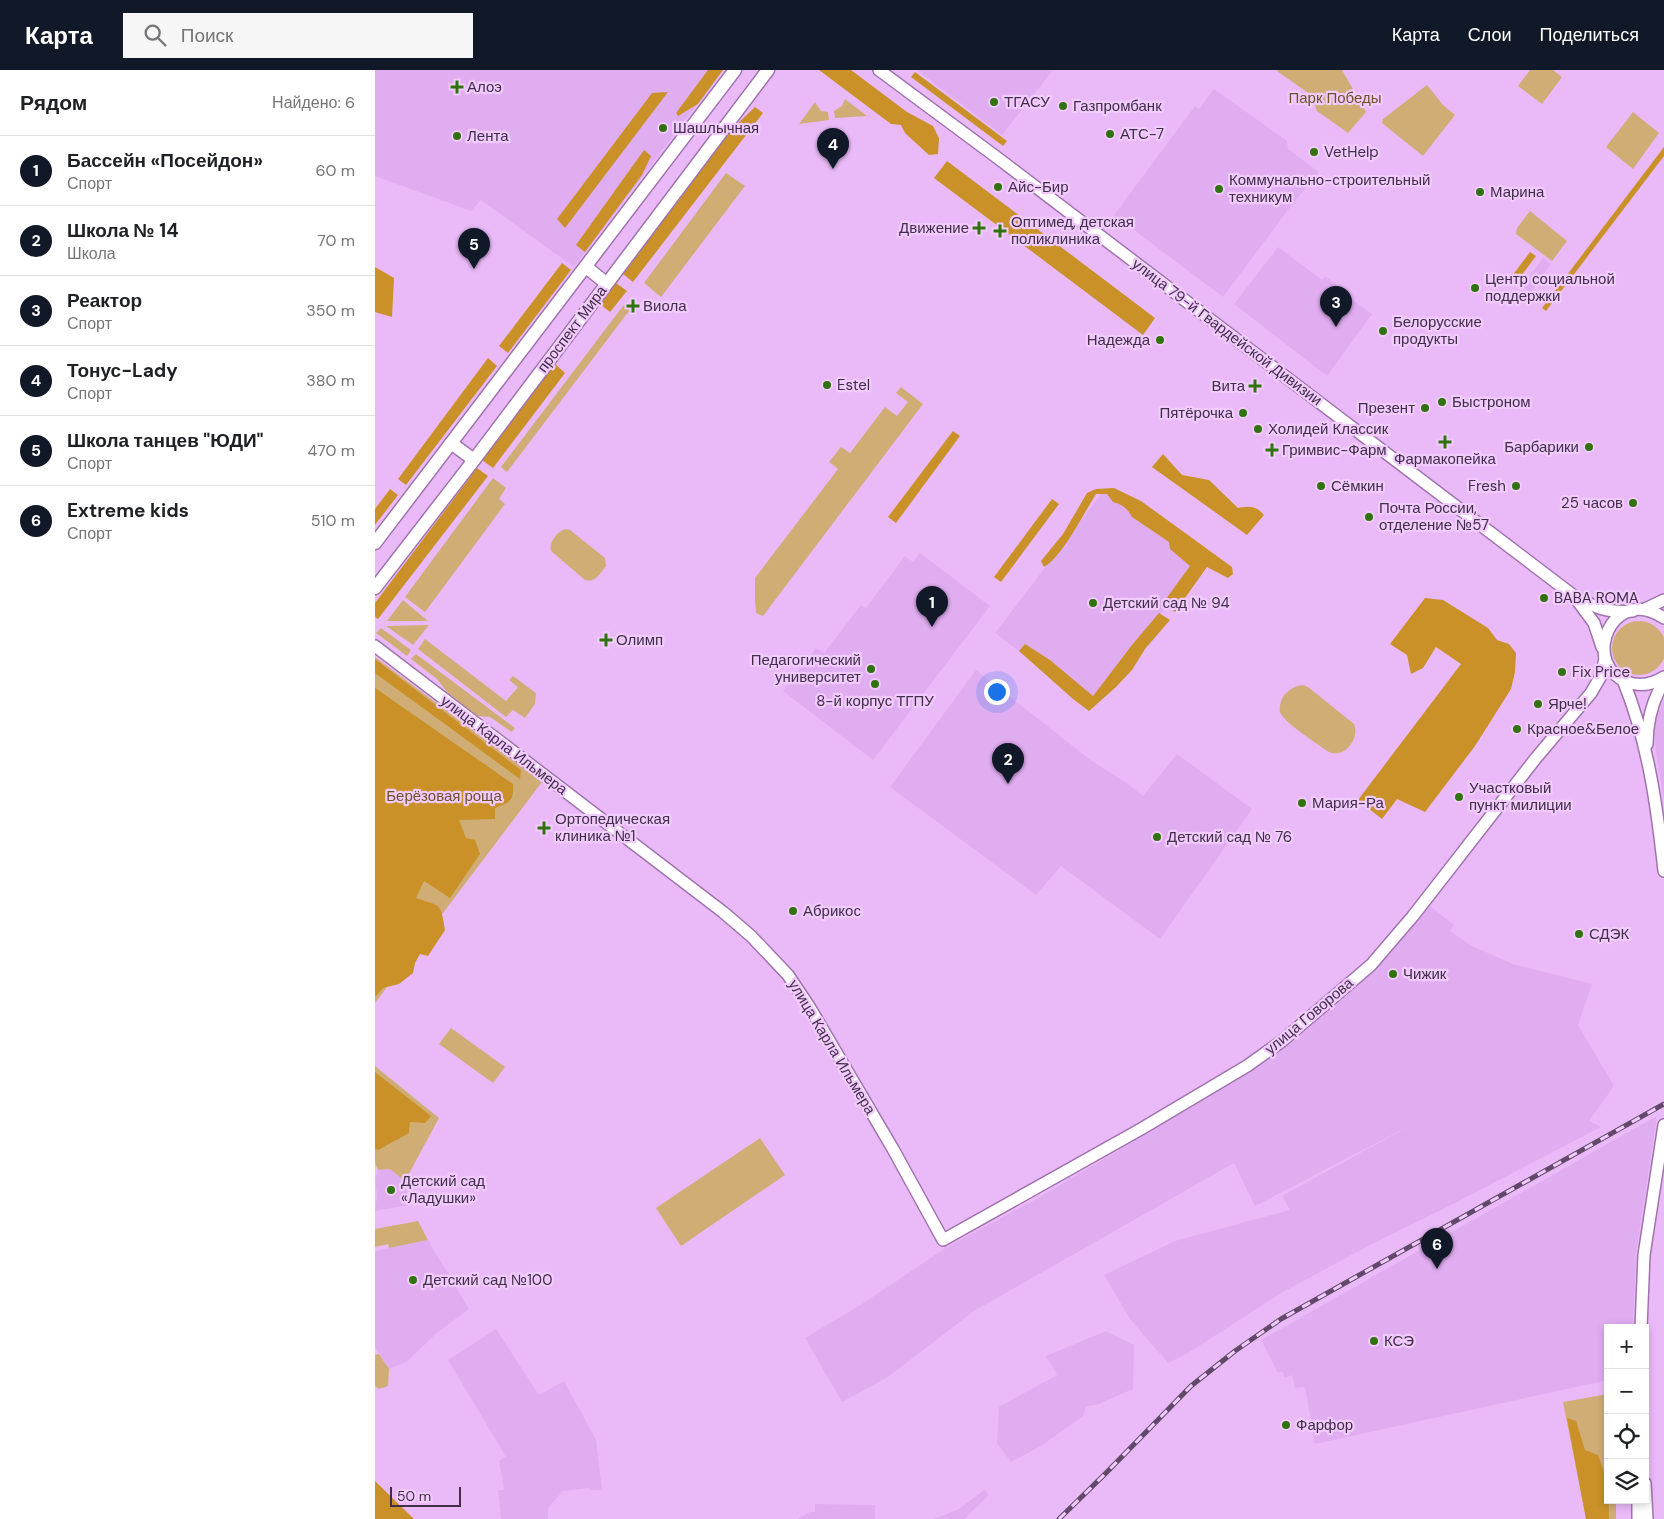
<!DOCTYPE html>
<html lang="ru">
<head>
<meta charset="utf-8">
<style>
  body { margin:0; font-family:"DM Sans",sans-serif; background:#f6f6f6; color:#202124 }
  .controls { position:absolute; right:15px; bottom:15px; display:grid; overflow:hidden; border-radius:0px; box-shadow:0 2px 8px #0003 }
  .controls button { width:45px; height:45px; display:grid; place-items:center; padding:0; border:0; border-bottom:1px solid #e0e0e0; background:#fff; color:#202124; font:25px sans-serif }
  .scale { position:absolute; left:15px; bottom:12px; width:71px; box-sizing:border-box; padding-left:5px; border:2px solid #412e47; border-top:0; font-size:14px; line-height:18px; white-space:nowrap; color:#412e47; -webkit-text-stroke:4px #f2cbfe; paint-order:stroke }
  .you { position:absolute; left:621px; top:621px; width:18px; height:18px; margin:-12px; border:4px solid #fff; border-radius:50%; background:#1a73e8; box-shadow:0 0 0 8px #1a73e833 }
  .badge { display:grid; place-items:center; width:32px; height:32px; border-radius:50%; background:#111827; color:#fff; font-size:16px; font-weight:700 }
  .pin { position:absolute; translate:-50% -41px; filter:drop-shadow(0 1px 2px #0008) }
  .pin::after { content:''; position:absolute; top:26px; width:18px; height:15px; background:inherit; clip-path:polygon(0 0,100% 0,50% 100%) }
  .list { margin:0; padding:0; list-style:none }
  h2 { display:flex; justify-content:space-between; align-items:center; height:65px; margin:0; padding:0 20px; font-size:21px }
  h2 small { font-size:16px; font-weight:400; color:#757577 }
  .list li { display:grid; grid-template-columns:32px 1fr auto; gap:15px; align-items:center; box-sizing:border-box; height:70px; padding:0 20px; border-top:1px solid #e0e0e0 }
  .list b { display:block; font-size:19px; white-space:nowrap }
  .list p { margin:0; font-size:16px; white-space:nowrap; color:#757577 }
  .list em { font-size:16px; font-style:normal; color:#757577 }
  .icon { flex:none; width:28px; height:28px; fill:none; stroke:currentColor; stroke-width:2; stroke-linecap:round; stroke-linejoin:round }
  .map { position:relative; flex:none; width:1289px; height:1449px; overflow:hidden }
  header { display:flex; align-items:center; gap:30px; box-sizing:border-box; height:70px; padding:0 25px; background:#111827; color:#fff }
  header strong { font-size:24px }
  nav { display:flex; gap:28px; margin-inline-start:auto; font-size:18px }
  .search { width:350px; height:45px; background:#f6f6f6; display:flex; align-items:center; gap:12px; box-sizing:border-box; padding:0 18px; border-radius:0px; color:#757577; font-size:19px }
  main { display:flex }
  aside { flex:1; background:#fff }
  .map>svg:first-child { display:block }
</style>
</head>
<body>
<header>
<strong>Карта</strong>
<div class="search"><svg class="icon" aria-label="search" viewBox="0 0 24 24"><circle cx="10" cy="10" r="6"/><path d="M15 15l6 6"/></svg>Поиск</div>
<nav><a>Карта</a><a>Слои</a><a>Поделиться</a></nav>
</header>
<main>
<aside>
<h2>Рядом<small>Найдено: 6</small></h2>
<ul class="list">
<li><span class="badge">1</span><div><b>Бассейн «Посейдон»</b><p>Спорт</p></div><em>60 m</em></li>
<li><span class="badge">2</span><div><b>Школа № 14</b><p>Школа</p></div><em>70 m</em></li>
<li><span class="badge">3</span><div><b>Реактор</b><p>Спорт</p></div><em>350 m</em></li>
<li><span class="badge">4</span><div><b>Тонус-Lady</b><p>Спорт</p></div><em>380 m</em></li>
<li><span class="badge">5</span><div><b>Школа танцев &quot;ЮДИ&quot;</b><p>Спорт</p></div><em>470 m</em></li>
<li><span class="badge">6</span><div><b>Extreme kids</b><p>Спорт</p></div><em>510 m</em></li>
</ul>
</aside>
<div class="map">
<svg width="1289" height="1449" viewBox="0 0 1289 1449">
  <rect width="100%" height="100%" fill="#eabaf8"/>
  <!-- built -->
  <g fill="#e1adf1">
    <path d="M 0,0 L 348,0 L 199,197 L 106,130 L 96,141 L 0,106 Z"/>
    <path d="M 542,0 L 678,0 L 627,65 Z"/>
    <path d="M 839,19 L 912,71 L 913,79 L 944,102 L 916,136 L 848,227 L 739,145 L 820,36 L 824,39 Z"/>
    <path d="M 903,177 L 947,210 L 950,206 L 970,221 L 969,224 L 997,244 L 952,306 L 859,234 Z"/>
    <path d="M 1168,188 L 1176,194 L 1155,223 L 1147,216 Z"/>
    <path d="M 730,419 L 825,492 L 716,636 L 620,563 Z"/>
    <path d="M 545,483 L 615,536 L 498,690 L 408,621 L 441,578 L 449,583 L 486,535 L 491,538 L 530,486 L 538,492 Z"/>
    <path d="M 601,600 L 717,691 L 750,712 L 768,726 L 802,684 L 877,739 L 785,869 L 686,796 L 661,825 L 515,717 Z"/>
    <path d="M 1289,629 L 1289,732 L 1281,681 L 1279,660 L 1281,648 Z"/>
    <path d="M 1055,836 L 1079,855 L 1075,861 L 1097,876 L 1138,894 L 1217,914 L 1203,955 L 1239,1016 L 1214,1051 L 1226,1057 L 1082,1132 L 995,1175 L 908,1222 L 813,1283 L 793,1293 L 755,1249 L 729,1205 L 800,1171 L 915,1140 L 907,1126 L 1038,1054 L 880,1136 L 859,1093 L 599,1241 L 513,1307 L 467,1332 L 430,1268 L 487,1234 L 572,1177 L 663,1128 L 876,1002 L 919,970 L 1002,898 Z"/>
    <path d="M 1282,1046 L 1261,1184 L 1258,1258 L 1233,1258 L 1233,1310 L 940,1374 L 930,1317 L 920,1318 L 917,1305 L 910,1308 L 907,1301 L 903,1303 L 886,1270 Z"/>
    <path d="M 15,1099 L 30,1111 L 34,1135 L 0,1141 L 2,1126 L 0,1107 L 3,1103 L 3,1100 Z"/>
    <path d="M 53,1170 L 94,1239 L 63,1262 L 31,1292 L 14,1299 L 0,1277 L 0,1181 Z"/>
    <path d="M 121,1259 L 164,1325 L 189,1311 L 221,1370 L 227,1420 L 214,1420 L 214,1418 L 188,1421 L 173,1438 L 173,1449 L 126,1449 L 123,1420 L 129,1420 L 124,1391 L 131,1387 L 73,1290 Z"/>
    <path d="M 731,1261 L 759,1275 L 758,1319 L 721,1335 L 711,1336 L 708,1346 L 666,1376 L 636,1392 L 622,1373 L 624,1337 L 682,1305 L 671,1286 Z"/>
    <path d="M 609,1420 L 614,1425 L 589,1449 L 559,1449 L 584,1439 Z"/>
    <path d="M 440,1434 L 500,1435 L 500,1449 L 423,1449 L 435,1442 L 440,1442 Z"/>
  </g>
  <!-- green -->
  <g fill="#d1ad76">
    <path d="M 903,0 L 967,0 L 991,42 L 973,63 L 942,41 L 936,25 L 902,1 Z"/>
    <path d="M 1155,0 L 1178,0 L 1187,7 L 1167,34 L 1143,16 Z"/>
    <path d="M 1052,15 L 1068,35 L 1080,45 L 1048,86 L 1007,53 L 1008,49 Z"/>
    <path d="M 470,29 L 492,46 L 460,48 L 459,41 L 467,36 Z"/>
    <path d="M 440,32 L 446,41 L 453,42 L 454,50 L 424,54 Z"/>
    <path d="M 1258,42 L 1284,63 L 1258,99 L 1231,77 Z"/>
    <path d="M 351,103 L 370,116 L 286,227 L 269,213 Z"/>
    <path d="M 1155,141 L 1192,171 L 1177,191 L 1141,164 L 1142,158 Z"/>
    <path d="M 251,232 L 257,237 L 132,402 L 126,397 Z"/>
    <path d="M 526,317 L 548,334 L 388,546 L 381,543 L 380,531 L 380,508 L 463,399 L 454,392 L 466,377 L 475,383 L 510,337 L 522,346 L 533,332 L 521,323 Z"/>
    <path d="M 118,408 L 131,418 L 124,429 L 130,434 L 50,542 L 30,527 Z"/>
    <path d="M 191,459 L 195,460 L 230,488 L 231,496 C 225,503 221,513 210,510 L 176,481 C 174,472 182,461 191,459 Z"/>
    <path d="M 28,530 L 53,551 L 12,551 Z"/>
    <circle cx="1264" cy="578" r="27"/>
    <path d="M 54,555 L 38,575 L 11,556 Z"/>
    <path d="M 6,558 L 36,580 L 32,586 L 1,563 Z"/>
    <path d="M 50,569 L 131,631 L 143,617 L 134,610 L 138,606 L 161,623 L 160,634 L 150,648 L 138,640 L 131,647 L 43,579 Z"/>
    <path d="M 41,584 L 140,658 L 137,662 L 115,647 L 102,646 L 72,622 L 62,609 L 36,589 Z"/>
    <path d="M 0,587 L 167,712 L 0,933 Z"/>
    <path d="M 928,615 L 933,617 L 979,654 C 985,668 970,689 954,682 C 944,675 908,652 905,642 C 904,637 906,631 908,627 C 913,620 919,616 928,615 Z"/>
    <path d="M 76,958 L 130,997 L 118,1013 L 64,974 Z"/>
    <path d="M 0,996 L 64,1048 L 30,1111 L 15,1099 L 3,1100 L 0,1093 Z"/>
    <path d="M 385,1068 L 410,1105 L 306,1176 L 281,1138 Z"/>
    <path d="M 43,1151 L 53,1170 L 14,1178 L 13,1174 L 0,1177 L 0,1159 Z"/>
    <path d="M 4,1284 L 14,1299 L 13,1316 L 4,1319 L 0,1316 L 0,1285 Z"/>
    <path d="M 1233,1324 L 1233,1430 L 1241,1430 L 1241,1449 L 1211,1449 L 1188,1332 Z"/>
  </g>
  <!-- forest -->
  <g fill="#c99128">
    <path d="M 333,0 L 348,0 L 323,34 L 303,46 L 301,43 Z"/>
    <path d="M 444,0 L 476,0 L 532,42 L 558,56 L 564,68 L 563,84 L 554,85 L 530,63 L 526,55 L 516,54 Z"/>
    <path d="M 540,2 L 632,71 L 628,76 L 536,7 Z"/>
    <path d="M 293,22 L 190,158 L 182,149 L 277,23 Z"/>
    <path d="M 380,37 L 388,43 L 258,212 L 248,204 L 355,61 Z"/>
    <path d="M 1289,77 L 1289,86 L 1171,241 L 1167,238 Z"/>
    <path d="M 269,80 L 276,86 L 267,105 L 210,182 L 201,175 Z"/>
    <path d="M 572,91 L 780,248 L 768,265 L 559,108 Z"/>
    <path d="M 1155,182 L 1161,186 L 1140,214 L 1134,210 Z"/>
    <path d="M 187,193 L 196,200 L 133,283 L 124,276 Z"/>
    <path d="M 0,197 L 19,208 L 17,247 L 0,242 Z"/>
    <path d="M 241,213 L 252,221 L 235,242 L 225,234 Z"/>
    <path d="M 113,288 L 122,296 L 31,415 L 23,409 Z"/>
    <path d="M 180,294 L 190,303 L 118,398 L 107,390 Z"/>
    <path d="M 578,361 L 585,366 L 521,453 L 513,447 Z"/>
    <path d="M 788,384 L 807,405 L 834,410 L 863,438 C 875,436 880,435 889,445 L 872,465 L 777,397 Z"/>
    <path d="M 102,398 L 113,406 L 3,549 L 0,547 L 0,533 Z"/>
    <path d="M 739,418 L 766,431 L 857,497 L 858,504 L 853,508 L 832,497 L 800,542 L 788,533 L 815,496 L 795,479 L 794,472 L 757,447 C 753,439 747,434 738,432 L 732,424 L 721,424 C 709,443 687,487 669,497 L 666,491 L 688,464 L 712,423 L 721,419 Z"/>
    <path d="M 15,419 L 23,425 L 0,455 L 0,439 Z"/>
    <path d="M 677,429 L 684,434 L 626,512 L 619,507 Z"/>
    <path d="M 1050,528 L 1068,530 L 1113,558 L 1122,570 L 1134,574 L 1141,583 L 1140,602 L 1136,619 L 1100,676 L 1050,742 L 1022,729 L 1007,749 L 983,730 L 1086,594 L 1061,577 L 1048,598 L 1036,604 L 1032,585 L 1015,574 Z"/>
    <path d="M 784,543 L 795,550 L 770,579 L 757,600 L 740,618 L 714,641 L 698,629 L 644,581 L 650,574 L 675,590 L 718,626 L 757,575 Z"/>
    <path d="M 0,589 L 146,700 L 145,709 L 0,603 Z"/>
    <path d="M 0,618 L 138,714 C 139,731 135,732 120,738 L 120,749 L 84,750 L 91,768 L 100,770 L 105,784 L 75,828 L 49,811 L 41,828 C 66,837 65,831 70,860 L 53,886 L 45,884 L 40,893 L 38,903 L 24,914 L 8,918 L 0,927 Z"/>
    <path d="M 0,1002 L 56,1046 L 50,1053 L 35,1052 L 34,1063 L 3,1080 L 0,1079 Z"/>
    <path d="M 1192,1348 L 1201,1351 L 1210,1380 L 1223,1385 L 1233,1414 L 1234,1449 L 1211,1449 Z"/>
    <path d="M 0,1411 L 39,1449 L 0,1449 Z"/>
  </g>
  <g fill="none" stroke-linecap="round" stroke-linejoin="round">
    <!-- secondary casing -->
    <g stroke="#a073ae" stroke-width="14">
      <g id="secondary">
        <path d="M 504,0 L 624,89 L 1199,526 C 1221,538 1232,543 1258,541"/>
        <path d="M 1202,530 L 1219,553 L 1227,577"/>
        <path d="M 1270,539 L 1289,530"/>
        <path d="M 1289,548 C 1284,545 1278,541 1271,540 C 1231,532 1210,595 1252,612 C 1265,617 1278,614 1289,607"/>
        <path d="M 0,576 L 348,842 L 376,866 L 413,905 L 435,938 L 518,1079 L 568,1170 L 766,1059 L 872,996 L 907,971 L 996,895 L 1038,846 L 1161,688 L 1216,623 L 1227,604 L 1230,588"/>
        <path d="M 1248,610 C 1273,671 1282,736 1289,801"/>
        <path d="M 1272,674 C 1272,651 1277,631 1289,611"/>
        <path d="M 1266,1258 L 1269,1185 L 1289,1055"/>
        <path d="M 1270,1413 L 1272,1449"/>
        <path d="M 1263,1449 L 1263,1430"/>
      </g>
    </g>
    <!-- primary casing -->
    <g stroke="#a073ae" stroke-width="15">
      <g id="primary">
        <path d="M 211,197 L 231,213"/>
        <path d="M 76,373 L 99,390"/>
        <path d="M 0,473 L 360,0"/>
        <path d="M 0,518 L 99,390 L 393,0"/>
      </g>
    </g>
    <!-- secondary -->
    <use href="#secondary" stroke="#fff" stroke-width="11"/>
    <!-- primary -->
    <use href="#primary" stroke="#fff" stroke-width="12"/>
    <!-- rail casing -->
    <g stroke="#614969" stroke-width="5">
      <path id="rail" d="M 684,1449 L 731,1403 L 816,1316 L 860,1281 L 906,1249 L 1289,1034"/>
    </g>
    <!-- rail -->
    <use href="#rail" stroke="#f2cbfe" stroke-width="3" stroke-dasharray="9" stroke-linecap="butt"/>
  </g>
  <!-- markers -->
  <g fill="#30720e" stroke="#f2cbfe" stroke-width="2">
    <path d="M79.5 9.5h5v5h5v5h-5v5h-5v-5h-5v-5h5z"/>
    <circle cx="619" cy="32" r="5"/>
    <circle cx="688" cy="36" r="5"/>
    <circle cx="288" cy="58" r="5"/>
    <circle cx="735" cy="64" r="5"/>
    <circle cx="82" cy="66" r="5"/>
    <circle cx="939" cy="82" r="5"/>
    <circle cx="623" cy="117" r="5"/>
    <circle cx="844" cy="119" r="5"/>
    <circle cx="1105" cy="122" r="5"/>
    <path d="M601.5 150.5h5v5h5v5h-5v5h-5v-5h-5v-5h5z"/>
    <path d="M622.5 153.5h5v5h5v5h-5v5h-5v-5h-5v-5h5z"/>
    <circle cx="1100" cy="218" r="5"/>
    <path d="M255.5 228.5h5v5h5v5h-5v5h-5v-5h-5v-5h5z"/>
    <circle cx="1008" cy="261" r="5"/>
    <circle cx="785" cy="270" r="5"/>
    <circle cx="452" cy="315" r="5"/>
    <path d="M877.5 308.5h5v5h5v5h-5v5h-5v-5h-5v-5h5z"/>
    <circle cx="1067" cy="332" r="5"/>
    <circle cx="1050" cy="338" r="5"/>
    <circle cx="868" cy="343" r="5"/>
    <circle cx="883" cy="359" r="5"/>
    <path d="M1067.5 364.5h5v5h5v5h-5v5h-5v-5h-5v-5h5z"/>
    <circle cx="1214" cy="377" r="5"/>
    <path d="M894.5 372.5h5v5h5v5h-5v5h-5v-5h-5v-5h5z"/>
    <circle cx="946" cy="416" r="5"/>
    <circle cx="1141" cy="416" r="5"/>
    <circle cx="1258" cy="433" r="5"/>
    <circle cx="994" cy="447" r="5"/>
    <circle cx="1169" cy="528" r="5"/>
    <circle cx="718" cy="533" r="5"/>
    <path d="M228.5 562.5h5v5h5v5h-5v5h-5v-5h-5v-5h5z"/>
    <circle cx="496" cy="599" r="5"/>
    <circle cx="1187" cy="602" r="5"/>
    <circle cx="500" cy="614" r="5"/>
    <circle cx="1163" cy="634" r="5"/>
    <circle cx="1142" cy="659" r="5"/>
    <circle cx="1084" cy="727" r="5"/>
    <circle cx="927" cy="733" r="5"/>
    <path d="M166.5 750.5h5v5h5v5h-5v5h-5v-5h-5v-5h5z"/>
    <circle cx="782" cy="767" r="5"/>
    <circle cx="418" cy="841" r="5"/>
    <circle cx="1204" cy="864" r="5"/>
    <circle cx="1018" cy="904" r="5"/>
    <circle cx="16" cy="1120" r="5"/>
    <circle cx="38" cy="1210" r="5"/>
    <circle cx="999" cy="1271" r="5"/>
    <circle cx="911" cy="1355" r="5"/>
  </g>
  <g text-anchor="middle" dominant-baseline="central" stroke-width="4.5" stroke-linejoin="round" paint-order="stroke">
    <!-- poi labels -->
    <g font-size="15" fill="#412e47" stroke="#f2cbfe" text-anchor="start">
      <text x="92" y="17">Алоэ</text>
      <text x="629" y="32">ТГАСУ</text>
      <text x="698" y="36">Газпромбанк</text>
      <text x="298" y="58">Шашлычная</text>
      <text x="745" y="64">АТС-7</text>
      <text x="92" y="66">Лента</text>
      <text x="949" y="82">VetHelp</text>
      <text x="854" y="110">Коммунально-строительный<tspan x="854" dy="17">техникум</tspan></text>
      <text x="633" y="117">Айс-Бир</text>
      <text x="1115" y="122">Марина</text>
      <text x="636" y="152">Оптимед, детская<tspan x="636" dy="17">поликлиника</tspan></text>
      <text x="594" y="158" text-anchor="end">Движение</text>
      <text x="1110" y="209">Центр социальной<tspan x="1110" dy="17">поддержки</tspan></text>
      <text x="268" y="236">Виола</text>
      <text x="1018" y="252">Белорусские<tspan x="1018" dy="17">продукты</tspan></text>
      <text x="775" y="270" text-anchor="end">Надежда</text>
      <text x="462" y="315">Estel</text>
      <text x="870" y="316" text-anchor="end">Вита</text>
      <text x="1077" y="332">Быстроном</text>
      <text x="1040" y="338" text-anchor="end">Презент</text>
      <text x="858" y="343" text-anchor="end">Пятёрочка</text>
      <text x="893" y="359">Холидей Классик</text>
      <text x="1204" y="377" text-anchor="end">Барбарики</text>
      <text x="907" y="380">Гримвис-Фарм</text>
      <text x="1070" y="389" text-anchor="middle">Фармакопейка</text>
      <text x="956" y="416">Сёмкин</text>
      <text x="1131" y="416" text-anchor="end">Fresh</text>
      <text x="1248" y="433" text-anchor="end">25 часов</text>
      <text x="1004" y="438">Почта России,<tspan x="1004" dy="17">отделение №57</tspan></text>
      <text x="1179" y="528">BABA ROMA</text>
      <text x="728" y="533">Детский сад № 94</text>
      <text x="241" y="570">Олимп</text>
      <text x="486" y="590" text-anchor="end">Педагогический<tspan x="486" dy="17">университет</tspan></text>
      <text x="1197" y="602">Fix Price</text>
      <text x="500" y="631" text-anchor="middle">8-й корпус ТГПУ</text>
      <text x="1173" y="634">Ярче!</text>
      <text x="1152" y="659">Красное&amp;Белое</text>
      <text x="1094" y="718">Участковый<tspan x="1094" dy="17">пункт милиции</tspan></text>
      <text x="937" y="733">Мария-Ра</text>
      <text x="180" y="749">Ортопедическая<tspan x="180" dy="17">клиника №1</tspan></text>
      <text x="792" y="767">Детский сад № 76</text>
      <text x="428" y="841">Абрикос</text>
      <text x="1214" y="864">СДЭК</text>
      <text x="1028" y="904">Чижик</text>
      <text x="26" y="1111">Детский сад<tspan x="26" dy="17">«Ладушки»</tspan></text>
      <text x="48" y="1210">Детский сад №100</text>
      <text x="1009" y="1271">КСЭ</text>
      <text x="921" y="1355">Фарфор</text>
    </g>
    <!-- park labels -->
    <g font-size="15" fill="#6c532c" stroke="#f2cbfe">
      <text x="960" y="28">Парк Победы</text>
      <text x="69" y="726">Берёзовая роща</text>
    </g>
    <!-- street labels -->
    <g font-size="15" fill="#412e47" stroke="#f2cbfe">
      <text transform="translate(197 259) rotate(-53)">проспект Мира</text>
      <text transform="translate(852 262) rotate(37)">улица 79-й Гвардейской Дивизии</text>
      <text transform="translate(129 675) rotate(37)">улица Карла Ильмера</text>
      <text transform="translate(934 946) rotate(-40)">улица Говорова</text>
      <text transform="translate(457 977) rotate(59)">улица Карла Ильмера</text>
    </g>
  </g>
</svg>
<div class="controls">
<button>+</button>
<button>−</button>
<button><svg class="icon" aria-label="locate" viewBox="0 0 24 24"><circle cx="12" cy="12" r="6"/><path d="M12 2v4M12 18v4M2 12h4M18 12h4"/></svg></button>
<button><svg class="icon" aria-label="layers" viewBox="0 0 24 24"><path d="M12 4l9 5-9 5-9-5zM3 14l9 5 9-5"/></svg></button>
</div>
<div class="scale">50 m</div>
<div class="you"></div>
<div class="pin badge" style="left:557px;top:557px">1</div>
<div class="pin badge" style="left:633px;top:714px">2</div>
<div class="pin badge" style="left:961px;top:257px">3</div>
<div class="pin badge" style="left:458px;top:99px">4</div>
<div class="pin badge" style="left:99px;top:199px">5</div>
<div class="pin badge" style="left:1062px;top:1199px">6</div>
</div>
</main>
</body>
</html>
